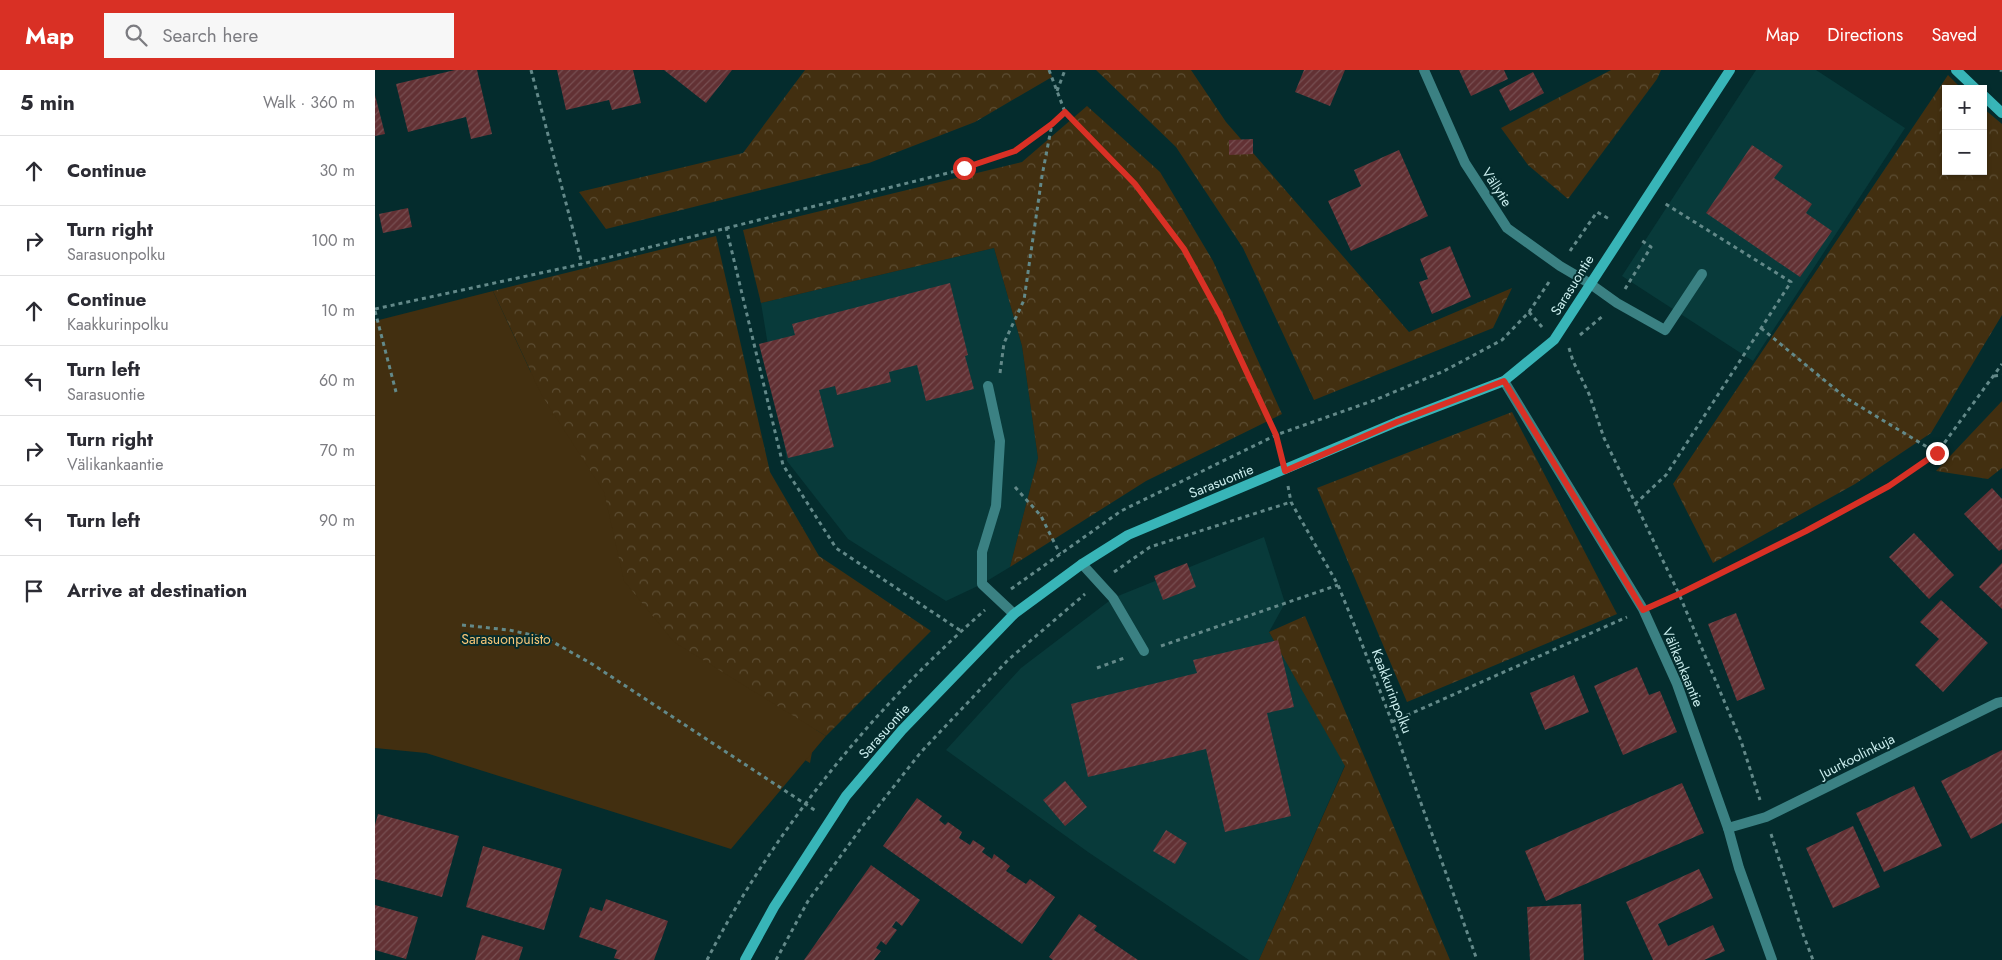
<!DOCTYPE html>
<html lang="en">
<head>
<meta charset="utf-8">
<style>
  body { margin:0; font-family:Jost,sans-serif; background:#f7f7f7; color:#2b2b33 }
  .controls { position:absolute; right:15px; top:15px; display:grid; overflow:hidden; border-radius:0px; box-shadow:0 1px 4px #0004 }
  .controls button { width:45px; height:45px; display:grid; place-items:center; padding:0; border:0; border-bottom:1px solid #e1e1e2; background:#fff; color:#2b2b33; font:25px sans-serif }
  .stop { position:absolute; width:15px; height:15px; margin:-11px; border:4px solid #d93025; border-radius:50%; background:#fff }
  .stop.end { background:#d93025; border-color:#fff; box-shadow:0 1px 5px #0008 }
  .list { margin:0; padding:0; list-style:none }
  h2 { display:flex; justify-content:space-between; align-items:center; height:65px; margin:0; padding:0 20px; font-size:21px }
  h2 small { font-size:16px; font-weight:400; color:#7c7c81 }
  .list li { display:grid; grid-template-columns:32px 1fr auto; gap:15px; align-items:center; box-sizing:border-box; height:70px; padding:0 20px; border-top:1px solid #e1e1e2 }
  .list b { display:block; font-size:19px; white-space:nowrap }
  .list p { margin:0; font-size:16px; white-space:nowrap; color:#7c7c81 }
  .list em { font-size:16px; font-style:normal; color:#7c7c81 }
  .icon { flex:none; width:28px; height:28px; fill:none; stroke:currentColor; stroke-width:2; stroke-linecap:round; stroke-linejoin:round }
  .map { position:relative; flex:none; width:1627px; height:890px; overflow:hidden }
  header { display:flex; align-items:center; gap:30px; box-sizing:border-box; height:70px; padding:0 25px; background:#d93025; color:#fff }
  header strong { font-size:24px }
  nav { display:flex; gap:28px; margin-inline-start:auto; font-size:18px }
  .search { width:350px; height:45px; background:#f7f7f7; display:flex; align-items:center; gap:12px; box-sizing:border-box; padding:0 18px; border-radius:0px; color:#7c7c81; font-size:19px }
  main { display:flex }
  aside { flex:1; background:#fff }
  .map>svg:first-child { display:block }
</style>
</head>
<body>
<header>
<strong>Map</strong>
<div class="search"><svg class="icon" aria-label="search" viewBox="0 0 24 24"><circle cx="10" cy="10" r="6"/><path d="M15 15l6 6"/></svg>Search here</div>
<nav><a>Map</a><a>Directions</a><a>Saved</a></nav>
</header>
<main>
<aside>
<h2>5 min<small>Walk · 360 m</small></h2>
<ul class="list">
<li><svg class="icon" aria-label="ahead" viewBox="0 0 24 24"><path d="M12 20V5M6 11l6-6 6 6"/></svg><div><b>Continue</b></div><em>30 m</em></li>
<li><svg class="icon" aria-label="right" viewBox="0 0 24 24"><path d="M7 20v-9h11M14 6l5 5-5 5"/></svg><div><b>Turn right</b><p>Sarasuonpolku</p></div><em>100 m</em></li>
<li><svg class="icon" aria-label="ahead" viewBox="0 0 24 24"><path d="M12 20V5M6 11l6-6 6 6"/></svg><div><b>Continue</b><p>Kaakkurinpolku</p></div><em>10 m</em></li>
<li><svg class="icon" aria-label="left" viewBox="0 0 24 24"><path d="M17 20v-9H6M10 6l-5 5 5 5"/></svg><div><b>Turn left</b><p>Sarasuontie</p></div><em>60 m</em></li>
<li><svg class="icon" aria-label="right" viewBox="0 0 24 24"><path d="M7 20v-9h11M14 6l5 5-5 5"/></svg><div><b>Turn right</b><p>Välikankaantie</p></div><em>70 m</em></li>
<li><svg class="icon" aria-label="left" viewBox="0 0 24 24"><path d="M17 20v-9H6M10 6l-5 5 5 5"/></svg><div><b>Turn left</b></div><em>90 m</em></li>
<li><svg class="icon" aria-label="arrive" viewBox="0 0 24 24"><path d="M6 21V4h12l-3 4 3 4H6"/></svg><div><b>Arrive at destination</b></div></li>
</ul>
</aside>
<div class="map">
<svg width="1627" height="890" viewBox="0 0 1627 890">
  <defs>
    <pattern id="forest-crowns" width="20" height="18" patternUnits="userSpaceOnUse" patternTransform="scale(1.25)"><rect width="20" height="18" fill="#422f10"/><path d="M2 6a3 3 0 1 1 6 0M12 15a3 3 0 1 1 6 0" fill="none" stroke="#5c4d33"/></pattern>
    <pattern id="building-hatch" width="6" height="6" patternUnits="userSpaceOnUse" patternTransform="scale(1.25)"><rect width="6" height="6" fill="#623134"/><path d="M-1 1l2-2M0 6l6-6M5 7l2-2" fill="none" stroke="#774f52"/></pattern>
  </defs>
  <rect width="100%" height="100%" fill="#042c2d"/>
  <!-- built -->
  <g fill="#083a3a">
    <path d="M 1381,0 L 1441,0 L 1530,58 L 1378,291 L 1247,206 Z"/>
    <path d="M 619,178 L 647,276 L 663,388 L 635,497 L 607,514 L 571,531 L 473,469 L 412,391 L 386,233 Z"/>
    <path d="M 889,467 L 910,533 L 894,562 L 970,695 L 884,890 L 874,890 L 713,782 L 571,680 L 646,598 L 738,528 Z"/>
  </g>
  <!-- forest -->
  <g fill="url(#forest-crowns)">
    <path d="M 430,0 L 674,0 L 677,7 L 600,52 L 494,93 L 231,159 L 204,122 L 368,83 Z"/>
    <path d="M 721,0 L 816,0 L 851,52 L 1034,262 L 1137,218 L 1118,258 L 939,330 L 868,178 L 801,77 Z"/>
    <path d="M 1236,0 L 1286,0 L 1282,9 L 1193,129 L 1153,95 L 1126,58 Z"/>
    <path d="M 1573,5 L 1587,19 L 1571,19 L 1571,101 L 1608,101 L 1608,38 L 1627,54 L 1627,245 L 1556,363 L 1480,414 L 1338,493 L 1298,414 Z"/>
    <path d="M 712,36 L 785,102 L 838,191 L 907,344 L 771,411 L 635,497 L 663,388 L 647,276 L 619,178 L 386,233 L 368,160 L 647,92 Z"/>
    <path d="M 341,166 L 395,402 L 444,486 L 556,561 L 451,666 L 441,660 L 435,693 L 266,592 L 186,423 L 155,300 L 118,221 Z"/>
    <path d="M 1627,331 L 1627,398 L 1613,409 L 1561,401 Z"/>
    <path d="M 1137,342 L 1242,544 L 1032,632 L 942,418 Z"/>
    <path d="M 930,546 L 1075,890 L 884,890 L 970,696 L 894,562 Z"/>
  </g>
  <!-- green -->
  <path fill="#422f10" d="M 118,221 L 166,324 L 229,422 L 249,511 L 299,572 L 451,666 L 356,779 L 51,683 L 0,678 L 0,251 Z"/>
  <!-- building -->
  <g fill="url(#building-hatch)">
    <path d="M 80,0 L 102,0 L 117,64 L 96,69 L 91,47 L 33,62 L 21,14 Z"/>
    <path d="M 182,0 L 258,0 L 266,33 L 237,40 L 234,30 L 191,40 Z"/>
    <path d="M 289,0 L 357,0 L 331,33 Z"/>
    <path d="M 929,0 L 970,0 L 955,36 L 920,22 Z"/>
    <path d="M 1084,0 L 1129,0 L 1133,9 L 1096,26 Z"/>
    <path d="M 1158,2 L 1169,23 L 1135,41 L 1124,20 Z"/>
    <path d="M 0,25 L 10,64 L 0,66 Z"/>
    <path d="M 878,69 L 878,84 L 854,85 L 854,70 Z"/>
    <path d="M 1377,75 L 1408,96 L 1399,108 L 1437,134 L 1431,143 L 1457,161 L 1425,207 L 1331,143 Z"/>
    <path d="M 1024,80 L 1053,146 L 976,181 L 953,131 L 986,116 L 979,100 Z"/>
    <path d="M 33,138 L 37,157 L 8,163 L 4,144 Z"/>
    <path d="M 1075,176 L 1096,227 L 1057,244 L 1044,212 L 1053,209 L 1045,189 Z"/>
    <path d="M 575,213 L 593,285 L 590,286 L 599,319 L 551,331 L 542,295 L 514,302 L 516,312 L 462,325 L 460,316 L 444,320 L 459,377 L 413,388 L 384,274 L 420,265 L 417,254 Z"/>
    <path d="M 1617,418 L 1627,429 L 1627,479 L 1624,481 L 1589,444 Z"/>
    <path d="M 1539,463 L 1579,505 L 1554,529 L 1514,487 Z"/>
    <path d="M 812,493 L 821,517 L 788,530 L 779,506 Z"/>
    <path d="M 1627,493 L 1627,539 L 1604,517 Z"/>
    <path d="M 1566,530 L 1613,573 L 1568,622 L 1540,595 L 1564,569 L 1545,552 Z"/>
    <path d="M 1361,543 L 1390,619 L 1362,631 L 1333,554 Z"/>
    <path d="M 903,570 L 919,637 L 892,643 L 916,746 L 850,762 L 831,679 L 713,707 L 696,634 L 822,603 L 818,590 Z"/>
    <path d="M 1262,597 L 1274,625 L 1285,621 L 1302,662 L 1248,685 L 1219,616 Z"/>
    <path d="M 1199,605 L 1214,642 L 1170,660 L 1155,623 Z"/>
    <path d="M 1627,680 L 1627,753 L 1596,769 L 1566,711 Z"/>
    <path d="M 690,711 L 712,737 L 690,756 L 668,730 Z"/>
    <path d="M 1307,713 L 1329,763 L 1171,831 L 1150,781 Z"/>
    <path d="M 1539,716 L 1567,776 L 1509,802 L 1481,743 Z"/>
    <path d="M 542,728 L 567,746 L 564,750 L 570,755 L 573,752 L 587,762 L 584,768 L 595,775 L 598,770 L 610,778 L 607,782 L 617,789 L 619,784 L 635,796 L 631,801 L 651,814 L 655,809 L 680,827 L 647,874 L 508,776 Z"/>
    <path d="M 3,744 L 84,766 L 67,827 L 0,809 L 0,755 Z"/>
    <path d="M 1478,756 L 1505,817 L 1458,838 L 1431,778 Z"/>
    <path d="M 791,760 L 812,773 L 800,794 L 778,781 Z"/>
    <path d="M 108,776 L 187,799 L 169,860 L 91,837 Z"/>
    <path d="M 496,795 L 545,830 L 527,856 L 521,851 L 517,857 L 522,860 L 511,875 L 506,871 L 501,878 L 506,881 L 499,890 L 429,890 Z"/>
    <path d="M 1324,799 L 1338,828 L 1283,854 L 1293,876 L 1338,855 L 1350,881 L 1329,890 L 1278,890 L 1251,832 Z"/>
    <path d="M 231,829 L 293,851 L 279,890 L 246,890 L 239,888 L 242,880 L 204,867 L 215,837 L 227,841 Z"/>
    <path d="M 1206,834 L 1209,890 L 1155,890 L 1152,837 Z"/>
    <path d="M 0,835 L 43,847 L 31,889 L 0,880 Z"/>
    <path d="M 704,844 L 722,856 L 719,860 L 763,890 L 678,890 L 674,887 Z"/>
    <path d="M 107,865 L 148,877 L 144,890 L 100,890 Z"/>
  </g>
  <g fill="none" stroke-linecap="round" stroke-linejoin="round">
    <!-- path -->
    <g stroke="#638989" stroke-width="3" stroke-dasharray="4 4" stroke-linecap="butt">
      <path d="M 156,0 L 207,194"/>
      <path d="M 674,0 L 690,42 L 761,114 L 809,179 L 845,245 L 901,365 L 905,383"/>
      <path d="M 1625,0 L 1627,1"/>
      <path d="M 682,21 L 690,0"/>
      <path d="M 351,157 L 408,395 L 461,478 L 586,561"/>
      <path d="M 1195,181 L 1222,142 L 1236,150"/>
      <path d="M 1250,219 L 1276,177 L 1266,170"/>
      <path d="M 0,239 L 207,194 L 589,99 L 640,81 L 677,54 L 690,42"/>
      <path d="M 0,241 L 21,322"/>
      <path d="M 1154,242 L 1167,257"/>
      <path d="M 1386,258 L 1471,328 L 1562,383"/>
      <path d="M 1205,265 L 1229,245"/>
      <path d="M 1194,278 L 1198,291 L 1214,324 L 1229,368 L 1304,524 L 1366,671 L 1385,730"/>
      <path d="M 625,303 L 629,273 L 649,230 L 667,106 L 677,54"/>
      <path d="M 1619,306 L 1627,305"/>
      <path d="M 913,416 L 916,432 L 963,515 L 985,569 L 1017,652 L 1102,890"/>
      <path d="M 640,417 L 666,446 L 685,484"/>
      <path d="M 1260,434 L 1291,405 L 1416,212 L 1289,133"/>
      <path d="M 739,502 L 775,477 L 916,432"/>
      <path d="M 636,519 L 746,441 L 901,365 L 1000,330 L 1069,301 L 1127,270 L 1154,242 L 1176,209"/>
      <path d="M 1285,533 L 1431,461 L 1514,416 L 1562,383 L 1627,294"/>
      <path d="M 87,555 L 134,560 L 171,568 L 217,594 L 441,741"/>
      <path d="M 786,576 L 963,515"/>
      <path d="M 722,598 L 752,587"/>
      <path d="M 1017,652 L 1252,547"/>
      <path d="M 1396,764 L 1428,864 L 1438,890"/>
      <path d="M 332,890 C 398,761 501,635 610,540"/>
      <path d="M 401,890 L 433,831 L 486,758 L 546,682 L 633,590 L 710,524"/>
    </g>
    <!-- lane -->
    <g stroke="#3b8183" stroke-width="10">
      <path d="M 1214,213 L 1242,233 L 1290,260 L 1327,204"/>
      <path d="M 613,316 L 625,371 L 621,436 L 607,482 L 607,514 L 639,544"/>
      <path d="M 707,494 L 738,528 L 769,581"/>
    </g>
    <!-- street -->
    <g stroke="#3b8183" stroke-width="10">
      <path d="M 1049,0 L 1090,93 L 1132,158 L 1185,196 L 1214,213"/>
      <path d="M 1129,311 L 1268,539 L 1302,614 L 1353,758 L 1364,798 L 1397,890"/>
      <path d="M 1353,758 L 1391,747 L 1622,633 L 1627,632"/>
    </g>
    <!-- secondary -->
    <g stroke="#38b5b8" stroke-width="10">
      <path d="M 1581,0 L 1601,19"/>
      <path d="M 1608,25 L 1627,43"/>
      <path d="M 370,890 L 399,837 L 471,726 L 527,660 L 639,544 L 707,494 L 753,465 L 1022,352 L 1129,311 L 1179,270 L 1355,0"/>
    </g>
  </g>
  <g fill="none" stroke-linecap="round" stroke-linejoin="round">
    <!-- route -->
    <path stroke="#d93025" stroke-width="6" d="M 589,98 L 640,81 L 677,54 L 690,42 L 760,114 L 809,179 L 845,245 L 901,365 L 910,401 L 1022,352 L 1129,311 L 1268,540 L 1304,524 L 1431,461 L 1514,416 L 1562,383"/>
  </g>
  <g text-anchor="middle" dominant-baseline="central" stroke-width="4" stroke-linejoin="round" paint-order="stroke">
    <!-- street labels -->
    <g font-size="14" fill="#cbeeee" stroke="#042c2d">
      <text transform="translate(1122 117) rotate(57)">Vällytie</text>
      <text transform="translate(1197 215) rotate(-58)">Sarasuontie</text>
      <text transform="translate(846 411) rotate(-22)">Sarasuontie</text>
      <text transform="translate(1308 597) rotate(67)">Välikankaantie</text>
      <text transform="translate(1017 621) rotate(69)">Kaakkurinpolku</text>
      <text transform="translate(509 661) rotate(-48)">Sarasuontie</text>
      <text transform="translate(1482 686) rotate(-27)">Juurkoolinkuja</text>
    </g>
    <!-- park labels -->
    <g font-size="14" fill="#f8c678" stroke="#042c2d">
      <text x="131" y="569">Sarasuonpuisto</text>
    </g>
  </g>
</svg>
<div class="controls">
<button>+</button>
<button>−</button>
</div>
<div class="stop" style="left:589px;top:98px"></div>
<div class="stop end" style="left:1562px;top:383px"></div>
</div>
</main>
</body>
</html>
